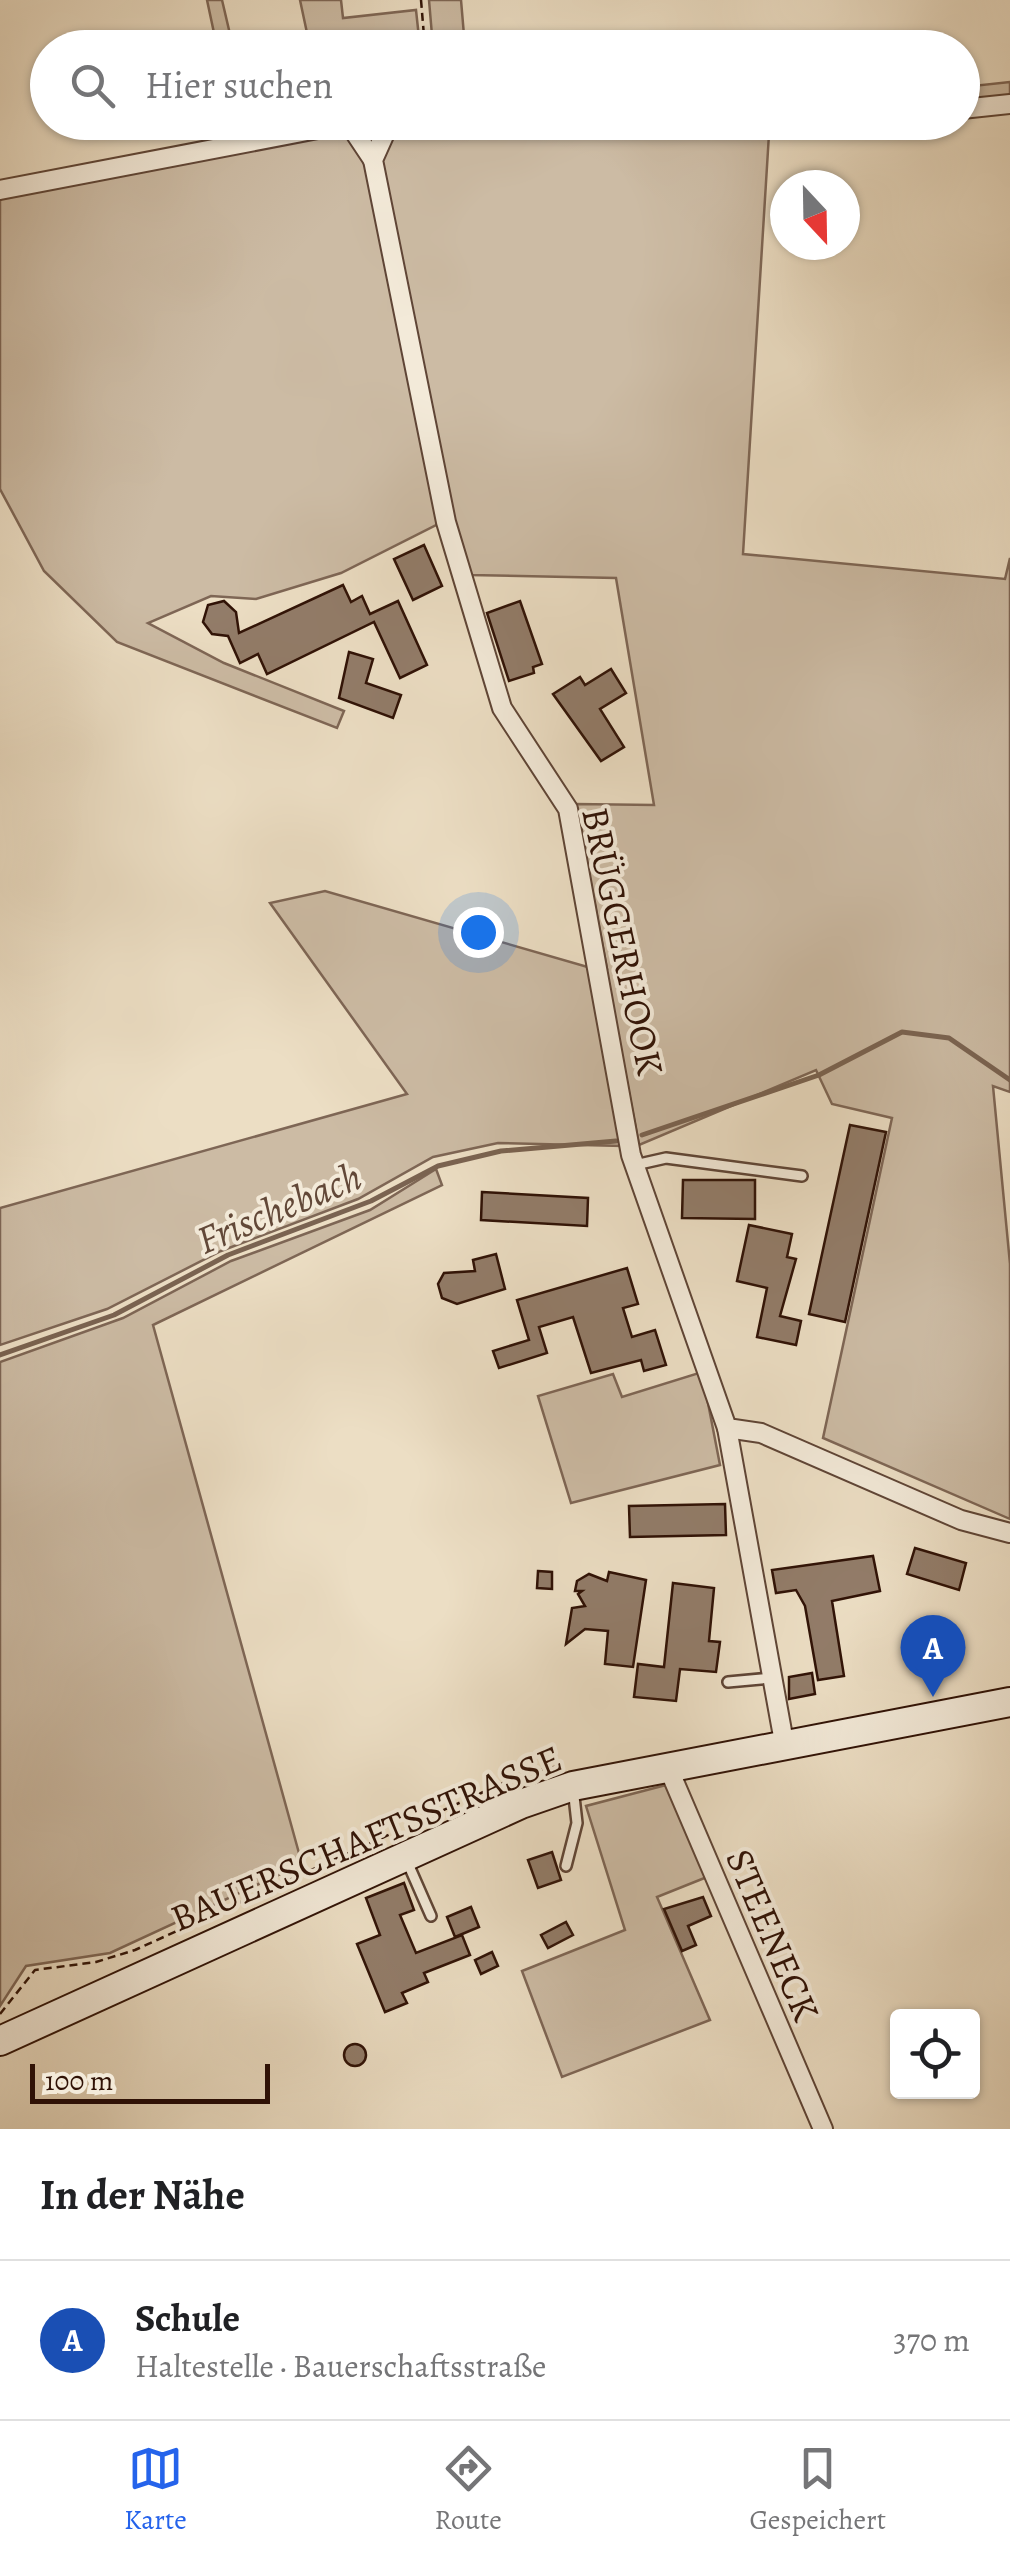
<!DOCTYPE html>
<html lang="de">
<head>
<meta charset="utf-8">
<style>
  body { margin:0; font-family:Alegreya,serif; background:#f2f2f2; color:#202124 }
  .controls { position:absolute; right:30px; bottom:30px; display:grid; overflow:hidden; border-radius:10px; box-shadow:0 2px 8px #0004 }
  .controls button { width:90px; height:90px; display:grid; place-items:center; padding:0; border:0; border-bottom:2px solid #e0e0e0; background:#fff; color:#202124; font:50px sans-serif }
  .compass { position:absolute; left:770px; top:170px; width:90px; height:90px; border-radius:50%; background:#fff; box-shadow:0 2px 8px #0004; rotate:158deg }
  .scale { position:absolute; left:30px; bottom:25px; width:240px; box-sizing:border-box; padding-left:10px; border:5px solid #301206; border-top:0; font-size:28px; line-height:35px; white-space:nowrap; color:#301206; -webkit-text-stroke:8px #f3ead9; paint-order:stroke }
  .you { position:absolute; left:478px; top:932px; width:35px; height:35px; margin:-25px; border:8px solid #fff; border-radius:50%; background:#1a73e8; box-shadow:0 0 0 15px #1a73e833 }
  .badge { display:grid; place-items:center; width:65px; height:65px; border-radius:50%; background:#2563eb; color:#fff; font-size:32px; font-weight:700 }
  .pin { position:absolute; translate:-50% -82px; filter:drop-shadow(0 2px 5px #0008) }
  .pin::after { content:''; position:absolute; top:52px; width:35px; height:30px; background:inherit; clip-path:polygon(0 0,100% 0,50% 100%) }
  .list { margin:0; padding:0; list-style:none }
  h2 { display:flex; justify-content:space-between; align-items:center; height:130px; margin:0; padding:0 40px; font-size:42px }
  h2 small { font-size:32px; font-weight:400; color:#757577 }
  .list li { display:grid; grid-template-columns:65px 1fr auto; gap:30px; align-items:center; box-sizing:border-box; height:160px; padding:0 40px; border-top:2px solid #e0e0e0 }
  .list b { display:block; font-size:38px; white-space:nowrap }
  .list p { margin:0; font-size:32px; white-space:nowrap; color:#757577 }
  .list em { font-size:32px; font-style:normal; color:#757577 }
  .icon { flex:none; width:55px; height:55px; fill:none; stroke:currentColor; stroke-width:2; stroke-linecap:round; stroke-linejoin:round }
  .map { position:relative; flex:none; width:1010px; height:2129px; overflow:hidden }
  .search { position:absolute; background:#fff; box-shadow:0 2px 8px #0004; left:30px; right:30px; top:30px; height:110px; display:flex; align-items:center; gap:25px; box-sizing:border-box; padding:0 35px; border-radius:55px; color:#757577; font-size:38px }
  .sheet { height:290px; background:#fff }
  nav { display:flex; justify-content:space-around; align-items:center; box-sizing:border-box; height:140px; border-top:2px solid #e0e0e0; background:#fff; font-size:28px; color:#757577 }
  nav a { display:grid; justify-items:center; gap:5px }
  nav .on { color:#2563eb }
  .map>svg:first-child { display:block }
</style>
</head>
<body>
<div class="map">
<svg width="1010" height="2129" viewBox="0 0 1010 2129">
  <rect width="100%" height="100%" fill="#ecdec4"/>
  <filter id="stains"><feTurbulence type="fractalNoise" baseFrequency=".002" numOctaves="4"/><feColorMatrix values="0 0 0 0 .2 0 0 0 0 .09 0 0 0 0 .02 0 0 0 .5 -.17"/></filter>
  <radialGradient id="worn" r=".72"><stop offset=".6" stop-color="#630" stop-opacity="0"/><stop offset="1" stop-color="#630" stop-opacity=".3"/></radialGradient>
  <!-- green -->
  <g fill="#ccbba4" stroke="#7e6655" stroke-width="2.5">
    <path d="M 207,0 L 222,0 L 233,47 L 217,47 Z"/>
    <path d="M 300,0 L 341,0 L 343,18 L 416,10 L 420,47 L 310,47 Z"/>
    <path d="M 429,0 L 461,0 L 465,47 L 433,47 Z"/>
    <path d="M 1010,82 L 1010,97 L 963,101 L 963,87 Z"/>
    <path d="M 399,123 L 584,123 L 769,134 L 743,554 L 1005,579 L 1010,558 L 1010,1092 L 993,1086 L 1010,1264 L 1010,1519 L 823,1438 L 892,1118 L 832,1104 L 816,1070 L 639,1145 L 611,998 L 594,992 L 622,1146 L 498,1143 L 433,1157 L 358,1199 L 221,1251 L 107,1309 L 0,1345 L 0,1208 L 407,1094 L 270,903 L 325,891 L 591,968 L 607,969 L 576,804 L 654,805 L 616,578 L 469,575 L 451,512 L 382,161 Z"/>
    <path d="M 346,132 L 369,165 L 442,522 L 341,573 L 256,599 L 211,596 L 148,623 L 224,663 L 344,711 L 337,728 L 117,642 L 44,571 L 0,489 L 0,198 Z"/>
    <path d="M 436,1169 L 442,1185 L 153,1325 L 302,1864 L 110,1953 L 26,1966 L 0,2006 L 0,1362 L 123,1318 L 231,1261 L 370,1210 Z"/>
    <path d="M 702,1372 L 720,1465 L 571,1503 L 538,1396 L 613,1374 L 622,1397 Z"/>
    <path d="M 666,1785 L 707,1877 L 657,1897 L 710,2020 L 562,2077 L 522,1971 L 625,1930 L 586,1806 Z"/>
  </g>
  <g fill="none" stroke-linecap="round" stroke-linejoin="round">
    <!-- stream -->
    <g stroke="#7a6351" stroke-width="5">
      <path d="M 642,1135 L 819,1075 L 902,1032 L 949,1038 L 1010,1080"/>
      <path d="M 0,1355 L 114,1315 L 228,1255 L 371,1201 L 438,1166 L 501,1151 L 616,1141"/>
    </g>
  </g>
  <!-- building -->
  <g fill="#927c69" stroke="#301206" stroke-width="2.5">
    <path d="M 424,545 L 442,586 L 413,600 L 394,559 Z"/>
    <path d="M 343,585 L 351,602 L 362,596 L 370,614 L 398,601 L 427,665 L 400,678 L 374,622 L 267,674 L 258,654 L 240,663 L 228,636 L 212,634 L 203,622 L 208,605 L 224,601 L 236,612 L 239,633 Z"/>
    <path d="M 520,601 L 542,664 L 533,667 L 534,673 L 509,681 L 487,613 Z"/>
    <path d="M 349,652 L 373,659 L 366,683 L 401,695 L 393,718 L 339,698 Z"/>
    <path d="M 611,669 L 626,693 L 600,709 L 624,747 L 601,761 L 553,694 L 580,677 L 585,685 Z"/>
    <path d="M 850,1125 L 886,1132 L 845,1322 L 809,1314 Z"/>
    <path d="M 683,1180 L 755,1180 L 755,1219 L 682,1218 Z"/>
    <path d="M 482,1192 L 588,1198 L 587,1226 L 481,1220 Z"/>
    <path d="M 749,1225 L 792,1234 L 787,1257 L 796,1259 L 780,1316 L 801,1321 L 796,1345 L 757,1337 L 767,1288 L 737,1281 Z"/>
    <path d="M 496,1254 L 505,1289 L 457,1304 L 442,1298 L 438,1284 L 444,1273 L 475,1271 L 473,1260 Z"/>
    <path d="M 627,1268 L 638,1304 L 623,1308 L 632,1337 L 655,1330 L 666,1365 L 644,1371 L 641,1360 L 591,1373 L 573,1317 L 539,1327 L 547,1353 L 499,1368 L 493,1351 L 529,1340 L 517,1300 Z"/>
    <path d="M 725,1504 L 726,1535 L 630,1537 L 629,1506 Z"/>
    <path d="M 915,1548 L 966,1563 L 959,1590 L 907,1574 Z"/>
    <path d="M 873,1556 L 880,1591 L 832,1601 L 844,1676 L 818,1680 L 805,1606 L 796,1590 L 776,1593 L 772,1570 Z"/>
    <path d="M 538,1571 L 552,1572 L 552,1589 L 537,1588 Z"/>
    <path d="M 609,1572 L 646,1580 L 633,1667 L 605,1664 L 608,1631 L 585,1629 L 566,1644 L 572,1608 L 585,1606 L 578,1594 L 582,1591 L 575,1591 L 577,1581 L 589,1574 L 607,1581 Z"/>
    <path d="M 673,1583 L 714,1588 L 709,1641 L 720,1642 L 716,1672 L 680,1669 L 676,1701 L 634,1697 L 638,1664 L 664,1667 Z"/>
    <path d="M 812,1673 L 815,1694 L 789,1699 L 789,1677 Z"/>
    <path d="M 552,1852 L 561,1880 L 538,1888 L 528,1860 Z"/>
    <path d="M 404,1883 L 414,1910 L 400,1915 L 416,1953 L 462,1935 L 470,1955 L 424,1973 L 428,1982 L 402,1993 L 407,2003 L 385,2012 L 357,1944 L 380,1935 L 366,1898 Z"/>
    <path d="M 703,1897 L 711,1916 L 688,1926 L 696,1945 L 682,1951 L 664,1909 Z"/>
    <path d="M 471,1907 L 479,1927 L 455,1937 L 447,1917 Z"/>
    <path d="M 566,1922 L 573,1935 L 548,1948 L 541,1935 Z"/>
    <path d="M 492,1952 L 498,1966 L 481,1974 L 475,1960 Z"/>
    <circle cx="355" cy="2055" r="11"/>
  </g>
  <g fill="none" stroke-linecap="round" stroke-linejoin="round">
    <!-- lane casing -->
    <g stroke="#5f4536" stroke-width="14">
      <g id="lane">
        <path d="M 635,1165 L 666,1158 L 802,1176"/>
        <path d="M 728,1682 L 771,1678"/>
        <path d="M 406,1859 L 431,1916"/>
        <path d="M 566,1866 L 577,1823 L 573,1788"/>
      </g>
    </g>
    <!-- street casing -->
    <g stroke="#5f4536" stroke-width="22">
      <g id="street">
        <path d="M 962,109 L 1010,104"/>
        <path d="M 390,122 L 373,160 L 446,522 L 502,708 L 568,809 L 631,1155 L 727,1428 L 761,1433 L 961,1520 L 1010,1533"/>
        <path d="M 686,122 L 766,128 L 821,122"/>
        <path d="M 349,124 L 373,160"/>
        <path d="M 0,190 L 354,122"/>
        <path d="M 727,1428 L 784,1742"/>
        <path d="M 667,1765 L 823,2129"/>
      </g>
    </g>
    <!-- secondary casing -->
    <g stroke="#301206" stroke-width="32">
      <path id="secondary" d="M 0,2041 L 521,1804 L 573,1786 L 1010,1702"/>
    </g>
    <!-- path -->
    <g stroke="#301206" stroke-width="2.5" stroke-dasharray="8 5" stroke-linecap="butt">
      <path d="M 421,0 L 425,48"/>
      <path d="M 0,2014 L 35,1970 L 96,1962 L 135,1950 L 523,1774 L 563,1765"/>
    </g>
    <!-- lane -->
    <use href="#lane" stroke="#f3ead9" stroke-width="9"/>
    <!-- street -->
    <use href="#street" stroke="#f3ead9" stroke-width="18"/>
    <!-- secondary -->
    <use href="#secondary" stroke="#f3ead9" stroke-width="28"/>
  </g>
  <g text-anchor="middle" dominant-baseline="central" stroke-width="8" stroke-linejoin="round" paint-order="stroke">
    <!-- street labels -->
    <g font-size="38" fill="#301206" stroke="#f3ead9">
      <text transform="translate(623 941) rotate(78)">BRÜGGERHOOK</text>
      <text transform="translate(366 1838) rotate(-23)">BAUERSCHAFTSSTRASSE</text>
      <text transform="translate(773 1935) rotate(67)">STEENECK</text>
    </g>
    <!-- water labels -->
    <g font-size="40" font-style="italic" fill="#624838" stroke="#f3ead9">
      <text transform="translate(279 1208) rotate(-23)">Frischebach</text>
    </g>
  </g>
  <rect width="100%" height="100%" filter="url(#stains)"/>
  <rect width="100%" height="100%" fill="url(#worn)"/>
</svg>
<div class="controls">
<button><svg class="icon" aria-label="locate" viewBox="0 0 24 24"><circle cx="12" cy="12" r="6"/><path d="M12 2v4M12 18v4M2 12h4M18 12h4"/></svg></button>
</div>
<svg class="compass" viewBox="-18 -18 36 36"><path d="M0-13l5 13h-10z" fill="#e53935"/><path d="M0 13l5-13h-10z" fill="#757577"/></svg>
<div class="scale">100 m</div>
<div class="you"></div>
<div class="pin badge" style="left:933px;top:1697px;background:#1a4fb4">A</div>
<div class="search"><svg class="icon" aria-label="search" viewBox="0 0 24 24"><circle cx="10" cy="10" r="6"/><path d="M15 15l6 6"/></svg>Hier suchen</div>
</div>
<section class="sheet">
<h2>In der Nähe<small></small></h2>
<ul class="list">
<li><span class="badge" style="background:#1a4fb4">A</span><div><b>Schule</b><p>Haltestelle · Bauerschaftsstraße</p></div><em>370 m</em></li>
</ul>
</section>
<nav>
<a class="on"><svg class="icon" aria-label="map" viewBox="0 0 24 24"><path d="M3 6l6-2 6 2 6-2v14l-6 2-6-2-6 2zM9 4v14M15 6v14"/></svg>Karte</a>
<a><svg class="icon" aria-label="directions" viewBox="0 0 24 24"><path d="M12 3l9 9-9 9-9-9zM9 14v-3h6M13 9l2 2-2 2"/></svg>Route</a>
<a><svg class="icon" aria-label="saved" viewBox="0 0 24 24"><path d="M7 4h10v16l-5-4-5 4z"/></svg>Gespeichert</a>
</nav>
</body>
</html>
